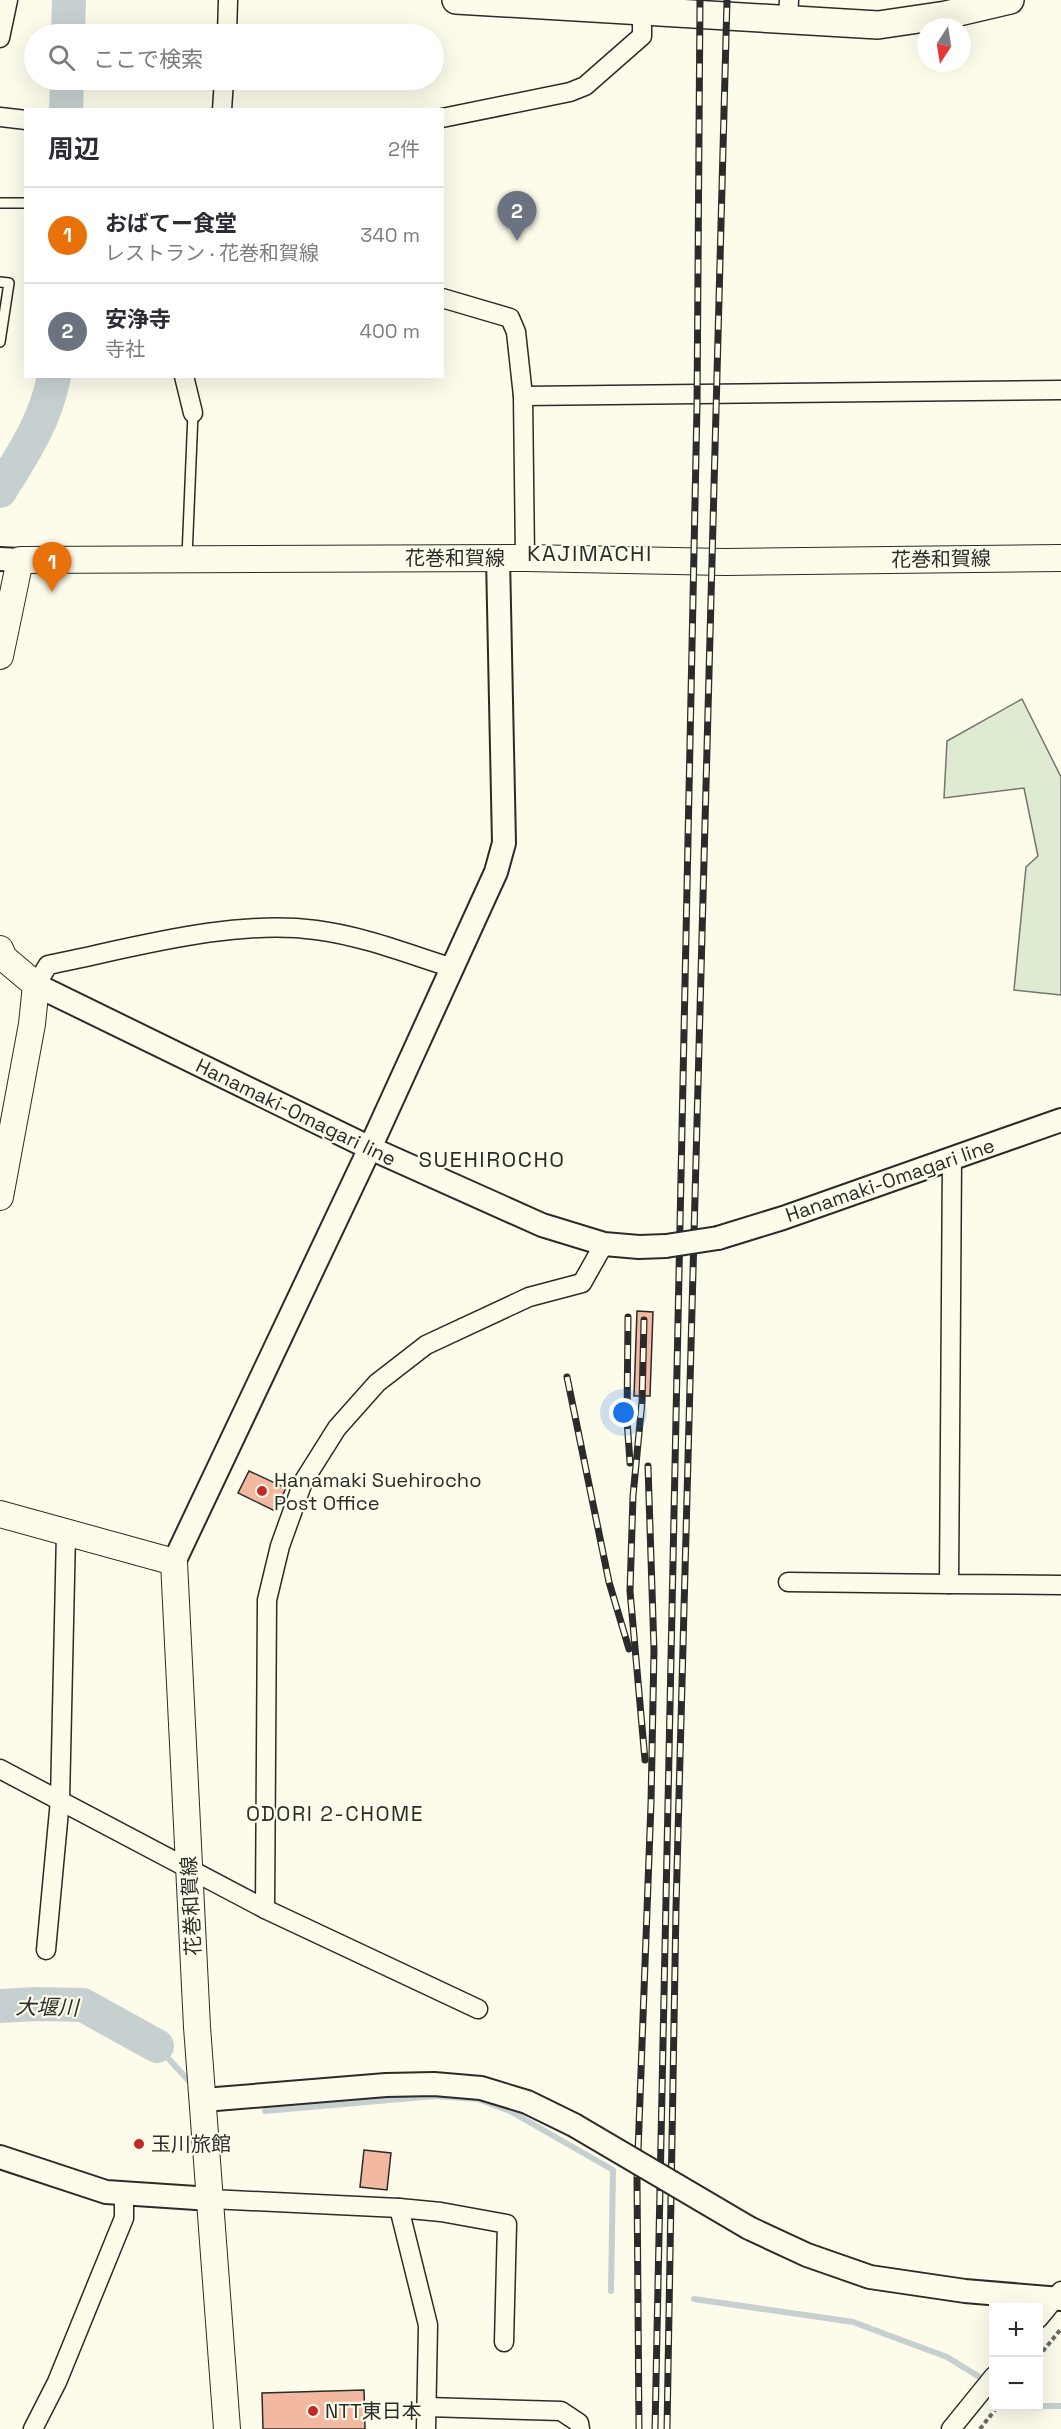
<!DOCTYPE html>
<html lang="ja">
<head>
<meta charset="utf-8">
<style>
  body { margin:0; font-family:"Space Grotesk","Noto Sans JP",sans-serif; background:#f7f7f7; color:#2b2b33 }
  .controls { position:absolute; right:18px; bottom:18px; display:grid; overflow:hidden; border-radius:0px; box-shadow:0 6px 24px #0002 }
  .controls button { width:54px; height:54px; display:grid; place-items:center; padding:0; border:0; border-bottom:2px solid #e1e1e2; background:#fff; color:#2b2b33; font:30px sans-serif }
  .compass { position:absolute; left:917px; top:18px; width:54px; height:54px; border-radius:50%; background:#fff; box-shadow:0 6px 24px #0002; rotate:192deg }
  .you { position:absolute; left:624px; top:1413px; width:21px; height:21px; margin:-15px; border:4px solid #fff; border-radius:50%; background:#1a73e8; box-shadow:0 0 0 9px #1a73e833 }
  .badge { display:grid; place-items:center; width:39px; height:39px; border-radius:50%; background:#c62828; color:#fff; font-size:20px; font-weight:700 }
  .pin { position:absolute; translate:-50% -50px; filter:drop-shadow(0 2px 3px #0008) }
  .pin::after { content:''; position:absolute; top:32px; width:21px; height:18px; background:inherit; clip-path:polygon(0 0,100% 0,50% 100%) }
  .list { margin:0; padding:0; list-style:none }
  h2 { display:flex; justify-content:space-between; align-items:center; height:78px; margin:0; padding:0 24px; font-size:26px }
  h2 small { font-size:20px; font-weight:400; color:#7c7c81 }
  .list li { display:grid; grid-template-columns:39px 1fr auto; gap:18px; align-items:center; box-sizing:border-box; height:96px; padding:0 24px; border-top:2px solid #e1e1e2 }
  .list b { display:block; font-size:22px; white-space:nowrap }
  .list p { margin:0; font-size:20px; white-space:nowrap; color:#7c7c81 }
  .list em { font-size:20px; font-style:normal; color:#7c7c81 }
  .icon { flex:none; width:33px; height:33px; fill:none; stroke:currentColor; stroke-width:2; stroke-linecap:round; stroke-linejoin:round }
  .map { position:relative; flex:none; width:1061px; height:2429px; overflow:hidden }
  .search { position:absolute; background:#fff; box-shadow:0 6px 24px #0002; left:24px; top:24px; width:420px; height:66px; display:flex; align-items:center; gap:15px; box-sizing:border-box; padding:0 21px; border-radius:33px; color:#7c7c81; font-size:22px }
  .panel { position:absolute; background:#fff; box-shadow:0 6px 24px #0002; left:24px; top:108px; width:420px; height:270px; border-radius:0px }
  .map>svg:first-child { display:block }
</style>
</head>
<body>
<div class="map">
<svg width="1061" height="2429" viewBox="0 0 1061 2429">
  <rect width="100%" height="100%" fill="#fdfbea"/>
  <!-- green -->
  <path fill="#deebd1" stroke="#74746e" stroke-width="1.5" d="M 1022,699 L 1061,777 L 1061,995 L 1014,990 L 1026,867 L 1038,856 L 1024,788 L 944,798 L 947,741 Z"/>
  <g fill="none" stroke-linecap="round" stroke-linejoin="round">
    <!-- stream -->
    <g stroke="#c7d0d0" stroke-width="6">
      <path d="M 157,2046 L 188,2080"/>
      <path d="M 265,2111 L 435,2096 L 478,2099 L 510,2111 L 613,2170 L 611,2291"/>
      <path d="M 694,2299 L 853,2322 L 947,2357 L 986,2381"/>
      <path d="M 1038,2406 L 1061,2406"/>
    </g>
    <!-- river -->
    <g stroke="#c7d0d0" stroke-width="34">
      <path d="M 68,34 L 69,0"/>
      <path d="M 66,110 L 67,80"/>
      <path d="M 0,491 C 23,454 46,420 54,376"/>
      <path d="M 0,2006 L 37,2004 L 83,2005 L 157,2046"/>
    </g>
  </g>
  <!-- building -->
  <g fill="#f2b8a0" stroke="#2b2b2b" stroke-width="1.5">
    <path d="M 637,1311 L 653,1312 L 650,1396 L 634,1396 Z"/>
    <path d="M 249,1471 L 286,1488 L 275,1511 L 238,1493 Z"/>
    <path d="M 364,2150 L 391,2153 L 387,2190 L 360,2187 Z"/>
    <path d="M 364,2390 L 365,2429 L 263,2429 L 262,2393 Z"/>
  </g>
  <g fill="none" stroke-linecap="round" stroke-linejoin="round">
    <!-- service casing -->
    <g stroke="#2b2b2b" stroke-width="12">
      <g id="service">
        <path d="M 0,203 L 26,203"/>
        <path d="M 0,282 L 9,283 L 0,342"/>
        <path d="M 187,557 L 193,413"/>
      </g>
    </g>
    <!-- minor casing -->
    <g stroke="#2b2b2b" stroke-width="21">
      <g id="minor">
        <path d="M 788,20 L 789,0"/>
        <path d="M 227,34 L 228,0"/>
        <path d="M 0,38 L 8,0"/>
        <path d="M 222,110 L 224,80"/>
        <path d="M 0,117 L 26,120"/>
        <path d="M 442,118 L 570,92 L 585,86 L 642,36 L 642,12"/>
        <path d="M 442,298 L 510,318 L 516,332 L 523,396 L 525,558"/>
        <path d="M 184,376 L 193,413"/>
        <path d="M 523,396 L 1061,390"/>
        <path d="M 36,985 L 48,965 C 133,948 229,919 316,930 C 363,936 408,954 453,968"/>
        <path d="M 952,1158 L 949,1584 L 1061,1585"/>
        <path d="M 788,1582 L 949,1584"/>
        <path d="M 0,1769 L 265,1909 L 478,2009"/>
        <path d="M 265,1909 L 267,1600 L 280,1546 L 303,1482 L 337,1428 L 377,1383 L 426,1345 L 529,1297 L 582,1283 L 604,1244"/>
        <path d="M 46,1950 L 60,1800 L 66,1533"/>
        <path d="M 211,2199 L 399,2208 L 441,2212 L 507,2224 L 504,2342"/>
        <path d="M 399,2208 L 428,2325 L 426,2429"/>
        <path d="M 1038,2319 L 1061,2291"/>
        <path d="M 427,2407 L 561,2411 L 579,2423 L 580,2429"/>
        <path d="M 33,2429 L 57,2382 L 124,2218 L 124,2193"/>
        <path d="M 951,2429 L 994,2376"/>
      </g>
    </g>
    <!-- tertiary casing -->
    <g stroke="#2b2b2b" stroke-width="26">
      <g id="tertiary">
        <path d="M 0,559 L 20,560"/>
        <path d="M 36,985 L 370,1148 L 542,1225 L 604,1244 L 639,1247 L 666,1246"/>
        <path d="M 718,1238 L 783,1218 L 1061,1120"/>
        <path d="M 174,1562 L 370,1148 L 496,872 L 504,843 L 498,558"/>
        <path d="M 204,2100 L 386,2085 L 434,2084 L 481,2088 L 527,2102 L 574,2125"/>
        <path d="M 0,2157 L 106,2192 L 211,2199"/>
        <path d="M 749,2228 L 807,2255 L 870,2277 L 965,2291 L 1061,2299"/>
      </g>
    </g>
    <!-- secondary casing -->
    <g stroke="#2b2b2b" stroke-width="28">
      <g id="secondary">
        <path d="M 0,656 L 20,560 L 525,558 L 725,562 L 1061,558"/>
        <path d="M 0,949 L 4,958 L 36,985 L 32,1024 L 0,1197"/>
        <path d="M 0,1514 L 174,1562 L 197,2027 L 227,2429"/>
      </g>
    </g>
    <!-- primary casing -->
    <g stroke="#2b2b2b" stroke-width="30">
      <path id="primary" d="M 456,0 L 878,25 L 946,15 L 1010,0"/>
    </g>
    <!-- path -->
    <g stroke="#6a6964" stroke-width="4" stroke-dasharray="4.5 3" stroke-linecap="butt">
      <path d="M 1038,2357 L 1061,2329"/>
      <path d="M 980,2429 L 998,2406"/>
    </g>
    <!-- service -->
    <use href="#service" stroke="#fdfbea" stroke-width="9"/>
    <!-- minor -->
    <use href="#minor" stroke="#fdfbea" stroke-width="18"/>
    <!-- tertiary -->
    <use href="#tertiary" stroke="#fdfbea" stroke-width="22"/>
    <!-- secondary -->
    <use href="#secondary" stroke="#fdfbea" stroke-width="26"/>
    <!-- primary -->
    <use href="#primary" stroke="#fdfbea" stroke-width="27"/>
    <!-- rail casing -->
    <g stroke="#2b2b2b" stroke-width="7">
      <g id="rail">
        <path d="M 628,1317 L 627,1420 L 630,1463"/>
        <path d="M 644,1320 L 642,1402 L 633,1496 L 630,1591 L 645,1760"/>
        <path d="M 567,1377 L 609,1582 L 629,1649"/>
        <path d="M 639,2429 L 637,2179 L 651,1803 L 654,1650 L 648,1466"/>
        <path d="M 655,2429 L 697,406 L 700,0"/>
        <path d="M 667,2429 L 676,1908 L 727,0"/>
      </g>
    </g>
    <!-- rail -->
    <use href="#rail" stroke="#fdfbea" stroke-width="4.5" stroke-dasharray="14" stroke-linecap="butt"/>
    <!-- tertiary-bridge casing -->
    <g stroke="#2b2b2b" stroke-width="26" stroke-linecap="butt">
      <g id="tertiary-bridge">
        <path d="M 666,1246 L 718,1238"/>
        <path d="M 574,2125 L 749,2228"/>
      </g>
    </g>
    <!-- tertiary-bridge -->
    <use href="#tertiary-bridge" stroke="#fdfbea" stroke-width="22"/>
  </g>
  <!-- markers -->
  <g fill="#c62828" stroke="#fdfbea" stroke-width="2">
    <circle cx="262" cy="1491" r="6"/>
    <circle cx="139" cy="2144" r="6"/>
    <circle cx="313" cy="2411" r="6"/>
  </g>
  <g text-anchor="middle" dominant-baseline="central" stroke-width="4.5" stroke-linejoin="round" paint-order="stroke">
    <!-- street labels -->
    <g font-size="20" fill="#2b2b2b" stroke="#fdfbea">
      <text x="455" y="558">花巻和賀線</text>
      <text transform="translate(941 559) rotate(-1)">花巻和賀線</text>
      <text transform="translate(296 1112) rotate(26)">Hanamaki-Omagari line</text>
      <text transform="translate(890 1180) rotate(-19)">Hanamaki-Omagari line</text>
      <text transform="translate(191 1906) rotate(-93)">花巻和賀線</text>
    </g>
    <!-- poi labels -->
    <g font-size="20" fill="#2b2b2b" stroke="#fdfbea" text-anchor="start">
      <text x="274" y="1480">Hanamaki Suehirocho<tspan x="274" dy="23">Post Office</tspan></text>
      <text x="151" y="2144">玉川旅館</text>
      <text x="325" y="2411">NTT東日本</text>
    </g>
    <!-- neighbourhood labels -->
    <g font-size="21" letter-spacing="1.5" fill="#2b2b2b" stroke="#fdfbea">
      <text x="335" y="1813">ODORI 2-CHOME</text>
    </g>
    <!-- water labels -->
    <g font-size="21" font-style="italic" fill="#2b2b2b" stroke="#fdfbea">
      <text transform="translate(47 2007) rotate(1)">大堰川</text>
    </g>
    <!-- quarter labels -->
    <g font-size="22" letter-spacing="1.5" fill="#2b2b2b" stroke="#fdfbea">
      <text x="590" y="553">KAJIMACHI</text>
      <text x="492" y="1159">SUEHIROCHO</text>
    </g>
  </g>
</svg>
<div class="controls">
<button>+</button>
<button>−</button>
</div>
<svg class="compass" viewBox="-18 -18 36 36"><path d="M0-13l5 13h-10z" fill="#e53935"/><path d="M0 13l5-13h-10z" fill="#7c7c81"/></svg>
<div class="you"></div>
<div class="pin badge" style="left:52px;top:592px;background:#e8710a">1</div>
<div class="pin badge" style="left:517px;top:241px;background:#6b7280">2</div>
<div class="search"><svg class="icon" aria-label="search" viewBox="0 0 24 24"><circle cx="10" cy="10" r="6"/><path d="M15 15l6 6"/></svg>ここで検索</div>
<section class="panel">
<h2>周辺<small>2件</small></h2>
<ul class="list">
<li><span class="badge" style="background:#e8710a">1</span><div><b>おばてー食堂</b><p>レストラン · 花巻和賀線</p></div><em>340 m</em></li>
<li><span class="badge" style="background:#6b7280">2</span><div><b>安浄寺</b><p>寺社</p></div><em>400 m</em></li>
</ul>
</section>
</div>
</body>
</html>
